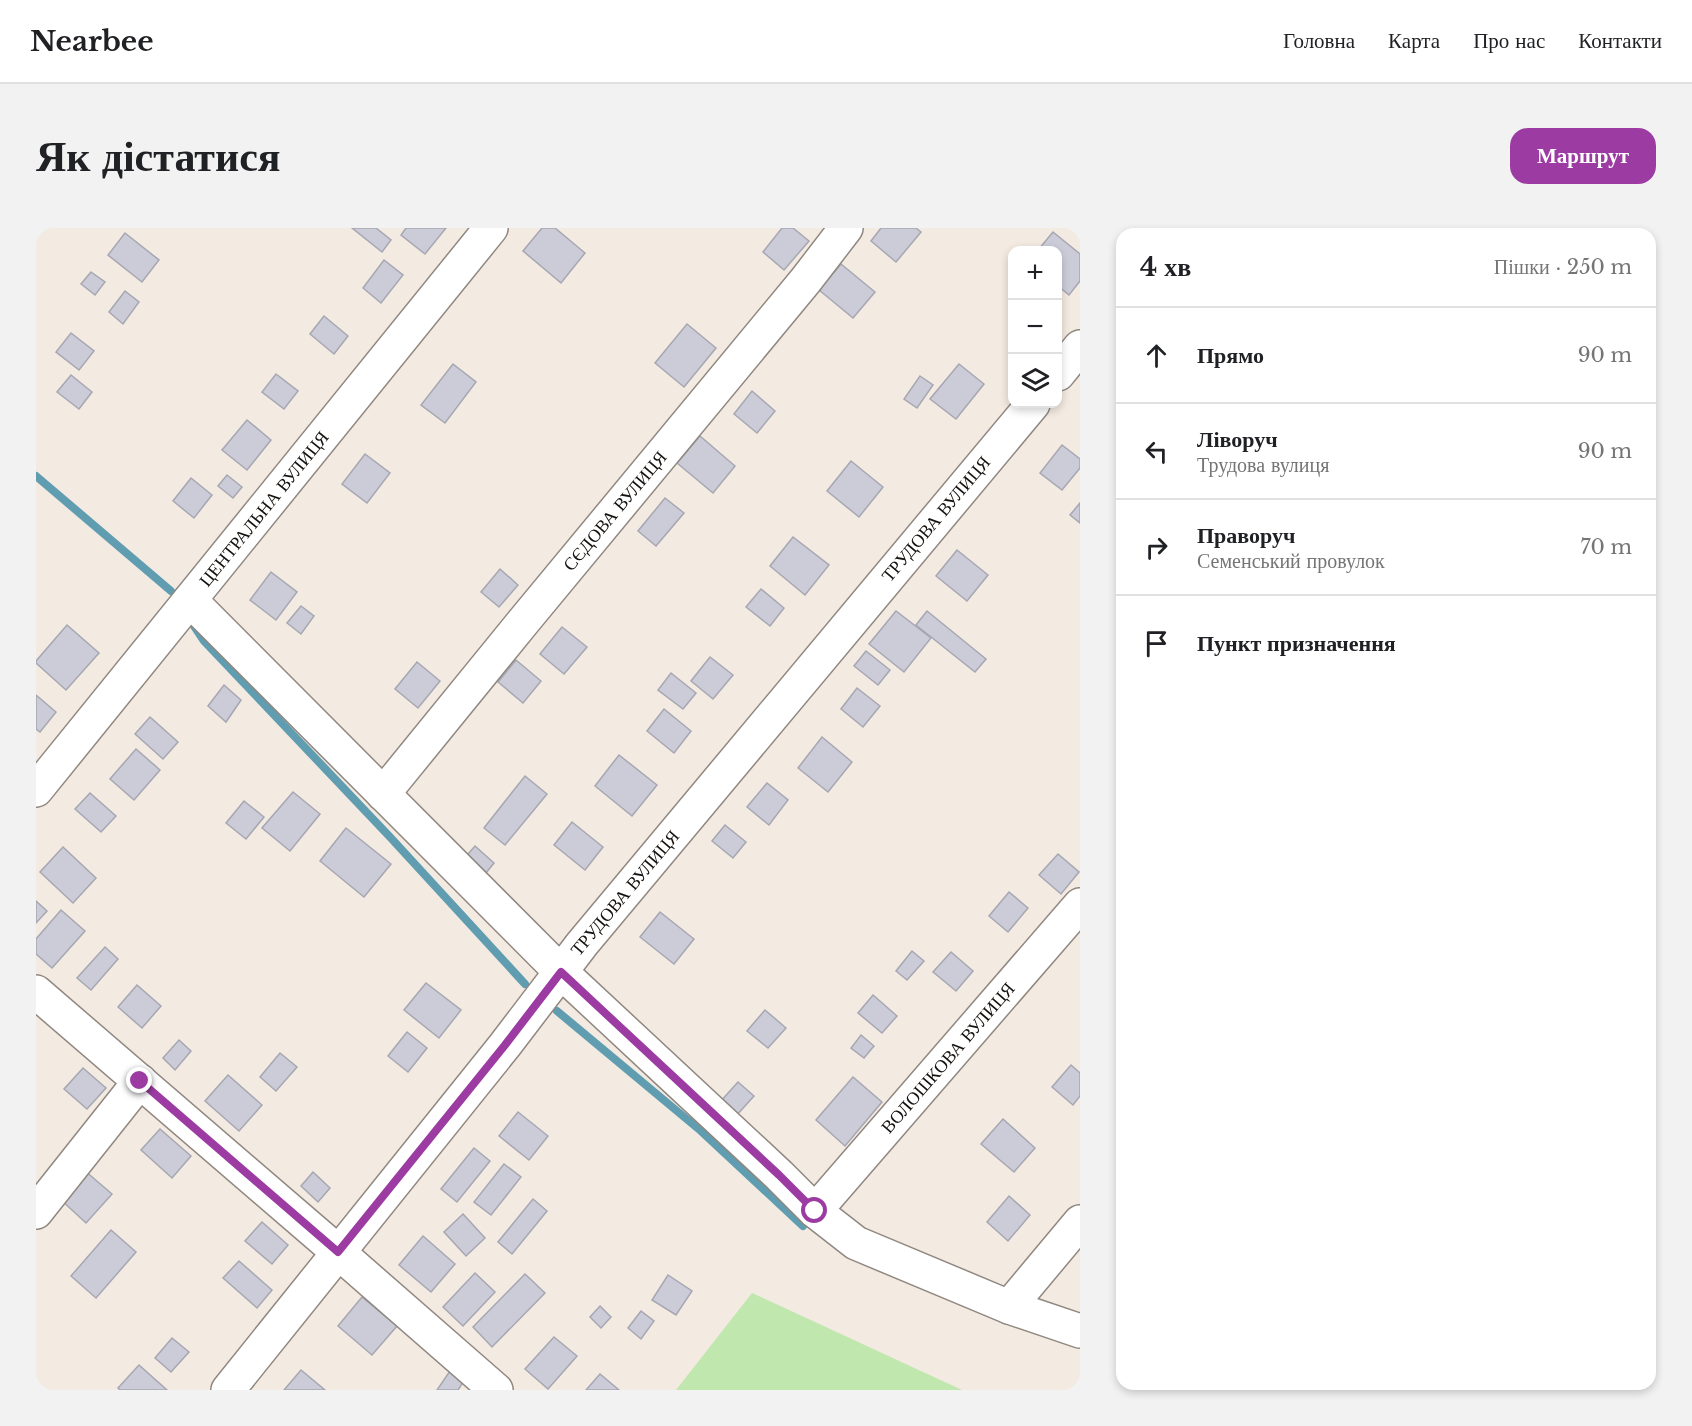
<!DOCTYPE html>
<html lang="uk">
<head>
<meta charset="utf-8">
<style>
  body { margin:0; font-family:"Libre Baskerville",serif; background:#f2f2f2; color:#202124 }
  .controls { position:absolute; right:18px; top:18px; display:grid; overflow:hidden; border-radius:12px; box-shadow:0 3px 9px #0003 }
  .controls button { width:54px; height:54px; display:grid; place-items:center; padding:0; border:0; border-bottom:2px solid #e0e0e0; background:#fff; color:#202124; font:30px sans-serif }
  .stop { position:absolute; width:18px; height:18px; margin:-14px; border:4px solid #9c3ca3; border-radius:50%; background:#fff }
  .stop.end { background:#9c3ca3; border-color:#fff; box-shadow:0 2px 6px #0008 }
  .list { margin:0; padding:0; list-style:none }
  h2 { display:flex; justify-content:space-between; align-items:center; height:78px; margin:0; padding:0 24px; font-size:26px }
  h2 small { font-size:20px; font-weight:400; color:#757577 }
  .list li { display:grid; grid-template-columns:39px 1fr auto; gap:18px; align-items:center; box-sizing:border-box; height:96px; padding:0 24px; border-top:2px solid #e0e0e0 }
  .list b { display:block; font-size:22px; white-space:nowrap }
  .list p { margin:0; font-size:20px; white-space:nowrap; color:#757577 }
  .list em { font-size:20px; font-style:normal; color:#757577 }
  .icon { flex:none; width:33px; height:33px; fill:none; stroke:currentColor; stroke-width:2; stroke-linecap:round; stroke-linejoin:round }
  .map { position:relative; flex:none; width:1044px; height:1162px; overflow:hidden; border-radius:18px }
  header { display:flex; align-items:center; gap:36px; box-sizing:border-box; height:84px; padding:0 30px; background:#fff; border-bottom:2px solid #e0e0e0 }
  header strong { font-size:28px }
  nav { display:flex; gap:33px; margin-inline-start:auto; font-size:21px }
  .intro { display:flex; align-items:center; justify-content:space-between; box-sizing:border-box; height:144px; padding:0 36px }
  h1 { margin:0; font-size:42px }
  .button { padding:15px 27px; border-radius:18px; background:#9c3ca3; color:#fff; font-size:21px; font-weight:700 }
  main { display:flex; gap:36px; padding:0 36px }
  aside { flex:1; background:#fff; border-radius:18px; box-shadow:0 3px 9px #0003 }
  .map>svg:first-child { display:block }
</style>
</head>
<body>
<header>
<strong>Nearbee</strong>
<nav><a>Головна</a><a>Карта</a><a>Про нас</a><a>Контакти</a></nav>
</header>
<div class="intro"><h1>Як дістатися</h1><a class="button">Маршрут</a></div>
<main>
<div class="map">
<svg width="1044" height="1162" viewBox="0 0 1044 1162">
  <rect width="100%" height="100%" fill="#f3eae1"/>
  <!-- green -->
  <path fill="#c0e7ae" d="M 716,1065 L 926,1162 L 640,1162 Z"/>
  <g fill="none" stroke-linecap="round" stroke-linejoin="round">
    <!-- stream -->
    <g stroke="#609db0" stroke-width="8">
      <path d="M 0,248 L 135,363"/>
      <path d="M 158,398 L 168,413 L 354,609 L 489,756"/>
      <path d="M 521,783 L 665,903 L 767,998"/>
    </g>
  </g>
  <!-- building -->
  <g fill="#cbccd8" stroke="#a6a7b2" stroke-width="1.5">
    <path d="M 316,0 L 340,0 L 355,12 L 346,24 Z"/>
    <path d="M 370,0 L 410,0 L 389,26 L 365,7 Z"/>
    <path d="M 506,0 L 519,0 L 549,25 L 525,55 L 487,23 Z"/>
    <path d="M 746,0 L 757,0 L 773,13 L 748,42 L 727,24 Z"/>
    <path d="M 845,0 L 880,0 L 885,4 L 860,34 L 835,13 Z"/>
    <path d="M 1017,4 L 1044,26 L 1044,53 L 1033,67 L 1022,58 L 1022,22 L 1002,22 Z"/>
    <path d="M 89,5 L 123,32 L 106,54 L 72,27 Z"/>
    <path d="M 348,32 L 367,47 L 345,75 L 327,60 Z"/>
    <path d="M 805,36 L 839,64 L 817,90 L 783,62 Z"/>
    <path d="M 55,44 L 69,54 L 59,67 L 45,56 Z"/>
    <path d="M 89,63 L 103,74 L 87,96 L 73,84 Z"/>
    <path d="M 288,88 L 312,108 L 298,126 L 274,106 Z"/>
    <path d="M 651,96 L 680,120 L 648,159 L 619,135 Z"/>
    <path d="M 35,105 L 58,123 L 43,142 L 20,124 Z"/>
    <path d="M 417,136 L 440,154 L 409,195 L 385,177 Z"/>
    <path d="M 923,136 L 948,156 L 920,191 L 894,171 Z"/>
    <path d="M 240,146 L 262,163 L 248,181 L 226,164 Z"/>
    <path d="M 35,147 L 56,164 L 43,181 L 21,164 Z"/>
    <path d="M 884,148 L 897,157 L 881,180 L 868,171 Z"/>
    <path d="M 716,163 L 739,183 L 721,205 L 698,186 Z"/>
    <path d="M 211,192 L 235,212 L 211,242 L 186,222 Z"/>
    <path d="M 664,208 L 699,238 L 677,265 L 641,235 Z"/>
    <path d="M 1026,217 L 1044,231 L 1044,240 L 1026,262 L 1004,245 Z"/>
    <path d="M 329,226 L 354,245 L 331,275 L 306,256 Z"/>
    <path d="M 815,233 L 847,259 L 823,289 L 791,263 Z"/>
    <path d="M 191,247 L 206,259 L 197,270 L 182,258 Z"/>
    <path d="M 155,250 L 176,267 L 158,290 L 137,273 Z"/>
    <path d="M 629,270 L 648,285 L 620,318 L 602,303 Z"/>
    <path d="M 1044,275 L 1044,295 L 1034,287 Z"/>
    <path d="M 757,309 L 793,337 L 769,367 L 734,338 Z"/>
    <path d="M 921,322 L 952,347 L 931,373 L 900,348 Z"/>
    <path d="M 464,341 L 482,357 L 463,379 L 445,364 Z"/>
    <path d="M 235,344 L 261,364 L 240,392 L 214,372 Z"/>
    <path d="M 725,361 L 748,380 L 734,398 L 710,379 Z"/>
    <path d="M 265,378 L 278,388 L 265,406 L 251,395 Z"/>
    <path d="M 860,383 L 895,410 L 868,444 L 833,416 Z"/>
    <path d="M 891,383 L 950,431 L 939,444 L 880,397 Z"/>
    <path d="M 31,397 L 63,425 L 30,462 L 0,435 L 0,433 Z"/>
    <path d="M 526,399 L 551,419 L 528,446 L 504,426 Z"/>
    <path d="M 830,423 L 854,442 L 842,457 L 818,438 Z"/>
    <path d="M 674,429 L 697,447 L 677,471 L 655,453 Z"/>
    <path d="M 480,432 L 505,453 L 487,475 L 462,454 Z"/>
    <path d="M 381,434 L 404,453 L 382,480 L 359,461 Z"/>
    <path d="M 635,445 L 660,465 L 647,481 L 622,462 Z"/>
    <path d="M 188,457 L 205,472 L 190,494 L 172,478 Z"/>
    <path d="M 821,460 L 844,478 L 827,499 L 805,481 Z"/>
    <path d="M 0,467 L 20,484 L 4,504 L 0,501 Z"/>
    <path d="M 628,481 L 655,503 L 638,525 L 611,503 Z"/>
    <path d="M 114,489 L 142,514 L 127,531 L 99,506 Z"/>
    <path d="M 786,509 L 816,534 L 792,564 L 762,540 Z"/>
    <path d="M 100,521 L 124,542 L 98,572 L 74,551 Z"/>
    <path d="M 583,527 L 621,557 L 596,588 L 559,558 Z"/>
    <path d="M 489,548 L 511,566 L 469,617 L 448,600 Z"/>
    <path d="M 731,555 L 752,572 L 733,597 L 711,579 Z"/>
    <path d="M 257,564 L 284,586 L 254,623 L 226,600 Z"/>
    <path d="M 54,565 L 80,588 L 65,604 L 39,581 Z"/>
    <path d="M 208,573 L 228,589 L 210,611 L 190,595 Z"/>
    <path d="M 536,594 L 567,619 L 549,642 L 518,617 Z"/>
    <path d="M 689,597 L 710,614 L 697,630 L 676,613 Z"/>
    <path d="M 310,600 L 355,636 L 328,669 L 284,633 Z"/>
    <path d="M 439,618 L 458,635 L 446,650 L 426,633 Z"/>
    <path d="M 27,619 L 60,650 L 37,675 L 4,644 Z"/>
    <path d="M 1022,626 L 1043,644 L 1025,666 L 1003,647 Z"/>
    <path d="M 973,664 L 992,680 L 972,704 L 953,688 Z"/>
    <path d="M 0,673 L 11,683 L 0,695 Z"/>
    <path d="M 25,682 L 49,703 L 16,740 L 0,726 L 0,711 Z"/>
    <path d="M 624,684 L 658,711 L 638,736 L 604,709 Z"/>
    <path d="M 69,719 L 82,731 L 55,762 L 41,750 Z"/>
    <path d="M 876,723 L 888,733 L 871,752 L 860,743 Z"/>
    <path d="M 915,724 L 937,743 L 920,763 L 897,744 Z"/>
    <path d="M 390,755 L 425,782 L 403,810 L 368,782 Z"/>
    <path d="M 101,757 L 125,778 L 106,800 L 82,779 Z"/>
    <path d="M 837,767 L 861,788 L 846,805 L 822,785 Z"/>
    <path d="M 729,782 L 750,800 L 732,820 L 711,803 Z"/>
    <path d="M 371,804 L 391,820 L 372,844 L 352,828 Z"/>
    <path d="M 825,807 L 838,818 L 828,830 L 815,820 Z"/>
    <path d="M 143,812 L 155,823 L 139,842 L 127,830 Z"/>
    <path d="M 244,825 L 261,839 L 240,863 L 224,849 Z"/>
    <path d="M 1035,837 L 1044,845 L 1044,868 L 1037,877 L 1016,859 Z"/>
    <path d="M 47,840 L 70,860 L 51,881 L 28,861 Z"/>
    <path d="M 192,847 L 226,877 L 203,903 L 169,873 Z"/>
    <path d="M 817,849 L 846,874 L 809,918 L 780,892 Z"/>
    <path d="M 702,854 L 718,868 L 700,888 L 684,874 Z"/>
    <path d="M 482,884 L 512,908 L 493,932 L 463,908 Z"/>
    <path d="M 967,891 L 999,920 L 978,944 L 945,916 Z"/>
    <path d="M 124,901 L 155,928 L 136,950 L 105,922 Z"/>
    <path d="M 438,920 L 454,933 L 421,974 L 405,961 Z"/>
    <path d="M 468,936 L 485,949 L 455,987 L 438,974 Z"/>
    <path d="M 48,942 L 76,966 L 50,995 L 23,970 Z"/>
    <path d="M 277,944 L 294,960 L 282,974 L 265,958 Z"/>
    <path d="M 973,968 L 994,987 L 972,1013 L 951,994 Z"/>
    <path d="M 497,971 L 511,983 L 476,1026 L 462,1014 Z"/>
    <path d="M 427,986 L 449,1010 L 430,1028 L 408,1004 Z"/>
    <path d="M 226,994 L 252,1017 L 236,1036 L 209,1013 Z"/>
    <path d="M 75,1002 L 100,1024 L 60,1070 L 35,1048 Z"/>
    <path d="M 387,1008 L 419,1036 L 395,1064 L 363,1037 Z"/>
    <path d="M 203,1033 L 236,1062 L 221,1080 L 187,1050 Z"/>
    <path d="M 439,1045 L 459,1064 L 427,1098 L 407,1079 Z"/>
    <path d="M 489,1046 L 509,1065 L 456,1119 L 437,1099 Z"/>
    <path d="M 632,1047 L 656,1063 L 640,1087 L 616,1072 Z"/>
    <path d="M 326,1069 L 361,1098 L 336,1127 L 302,1098 Z"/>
    <path d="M 564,1078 L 575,1089 L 565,1100 L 554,1089 Z"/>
    <path d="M 605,1083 L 618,1093 L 605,1111 L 592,1100 Z"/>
    <path d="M 518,1109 L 541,1128 L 512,1161 L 489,1141 Z"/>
    <path d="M 136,1110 L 153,1124 L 135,1144 L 119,1130 Z"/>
    <path d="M 103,1137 L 131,1162 L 84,1162 L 82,1160 Z"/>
    <path d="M 416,1140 L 430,1150 L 422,1162 L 401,1162 Z"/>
    <path d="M 265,1142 L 289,1162 L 248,1162 Z"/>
    <path d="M 564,1146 L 583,1162 L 550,1162 Z"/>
  </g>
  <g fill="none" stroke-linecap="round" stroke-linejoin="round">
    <!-- minor casing -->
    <g stroke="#908880" stroke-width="36">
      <g id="minor">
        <path d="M 1022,146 L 1044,119"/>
        <path d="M 154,372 L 525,744 L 743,947 L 779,983 L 820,1015 L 973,1079 L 1044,1103"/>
        <path d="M 0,562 L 455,0"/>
        <path d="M 347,566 L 487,394 L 770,52 L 810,0"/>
        <path d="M 0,764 L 302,1024 L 460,1162"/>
        <path d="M 779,983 L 1044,677"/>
        <path d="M 0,984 L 104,853"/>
        <path d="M 973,1079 L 1044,994"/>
        <path d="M 192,1162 L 469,817 L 546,716 L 997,176"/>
      </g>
    </g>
    <!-- minor -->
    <use href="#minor" stroke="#fff" stroke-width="33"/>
  </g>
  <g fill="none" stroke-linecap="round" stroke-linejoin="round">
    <!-- route -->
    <path stroke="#9c3ca3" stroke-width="8" d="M 104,853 L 302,1024 L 469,817 L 525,744 L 743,947 L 779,983"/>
  </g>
  <g text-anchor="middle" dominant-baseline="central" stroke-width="4.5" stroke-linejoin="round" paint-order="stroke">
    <!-- street labels -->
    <g font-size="18" fill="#14110e" stroke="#fff">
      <text transform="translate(228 281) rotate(-51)">ЦЕНТРАЛЬНА ВУЛИЦЯ</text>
      <text transform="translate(579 283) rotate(-50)">СЄДОВА ВУЛИЦЯ</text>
      <text transform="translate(900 291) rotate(-50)">ТРУДОВА ВУЛИЦЯ</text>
      <text transform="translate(589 665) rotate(-50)">ТРУДОВА ВУЛИЦЯ</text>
      <text transform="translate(912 830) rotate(-49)">ВОЛОШКОВА ВУЛИЦЯ</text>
    </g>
  </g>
</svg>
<div class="controls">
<button>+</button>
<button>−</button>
<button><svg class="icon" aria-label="layers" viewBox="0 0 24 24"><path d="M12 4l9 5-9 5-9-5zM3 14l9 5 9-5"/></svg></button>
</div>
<div class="stop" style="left:779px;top:983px"></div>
<div class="stop end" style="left:104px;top:853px"></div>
</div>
<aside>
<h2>4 хв<small>Пішки · 250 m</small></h2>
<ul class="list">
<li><svg class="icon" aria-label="ahead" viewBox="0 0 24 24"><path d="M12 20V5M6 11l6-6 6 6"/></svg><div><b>Прямо</b></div><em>90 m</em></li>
<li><svg class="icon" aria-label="left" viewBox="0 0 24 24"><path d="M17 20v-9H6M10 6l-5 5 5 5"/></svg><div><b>Ліворуч</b><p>Трудова вулиця</p></div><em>90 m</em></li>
<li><svg class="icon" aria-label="right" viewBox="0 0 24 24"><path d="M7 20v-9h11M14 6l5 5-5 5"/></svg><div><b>Праворуч</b><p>Семенський провулок</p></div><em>70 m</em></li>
<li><svg class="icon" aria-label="arrive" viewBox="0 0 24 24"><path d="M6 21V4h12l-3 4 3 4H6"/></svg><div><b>Пункт призначення</b></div></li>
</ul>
</aside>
</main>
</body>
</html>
